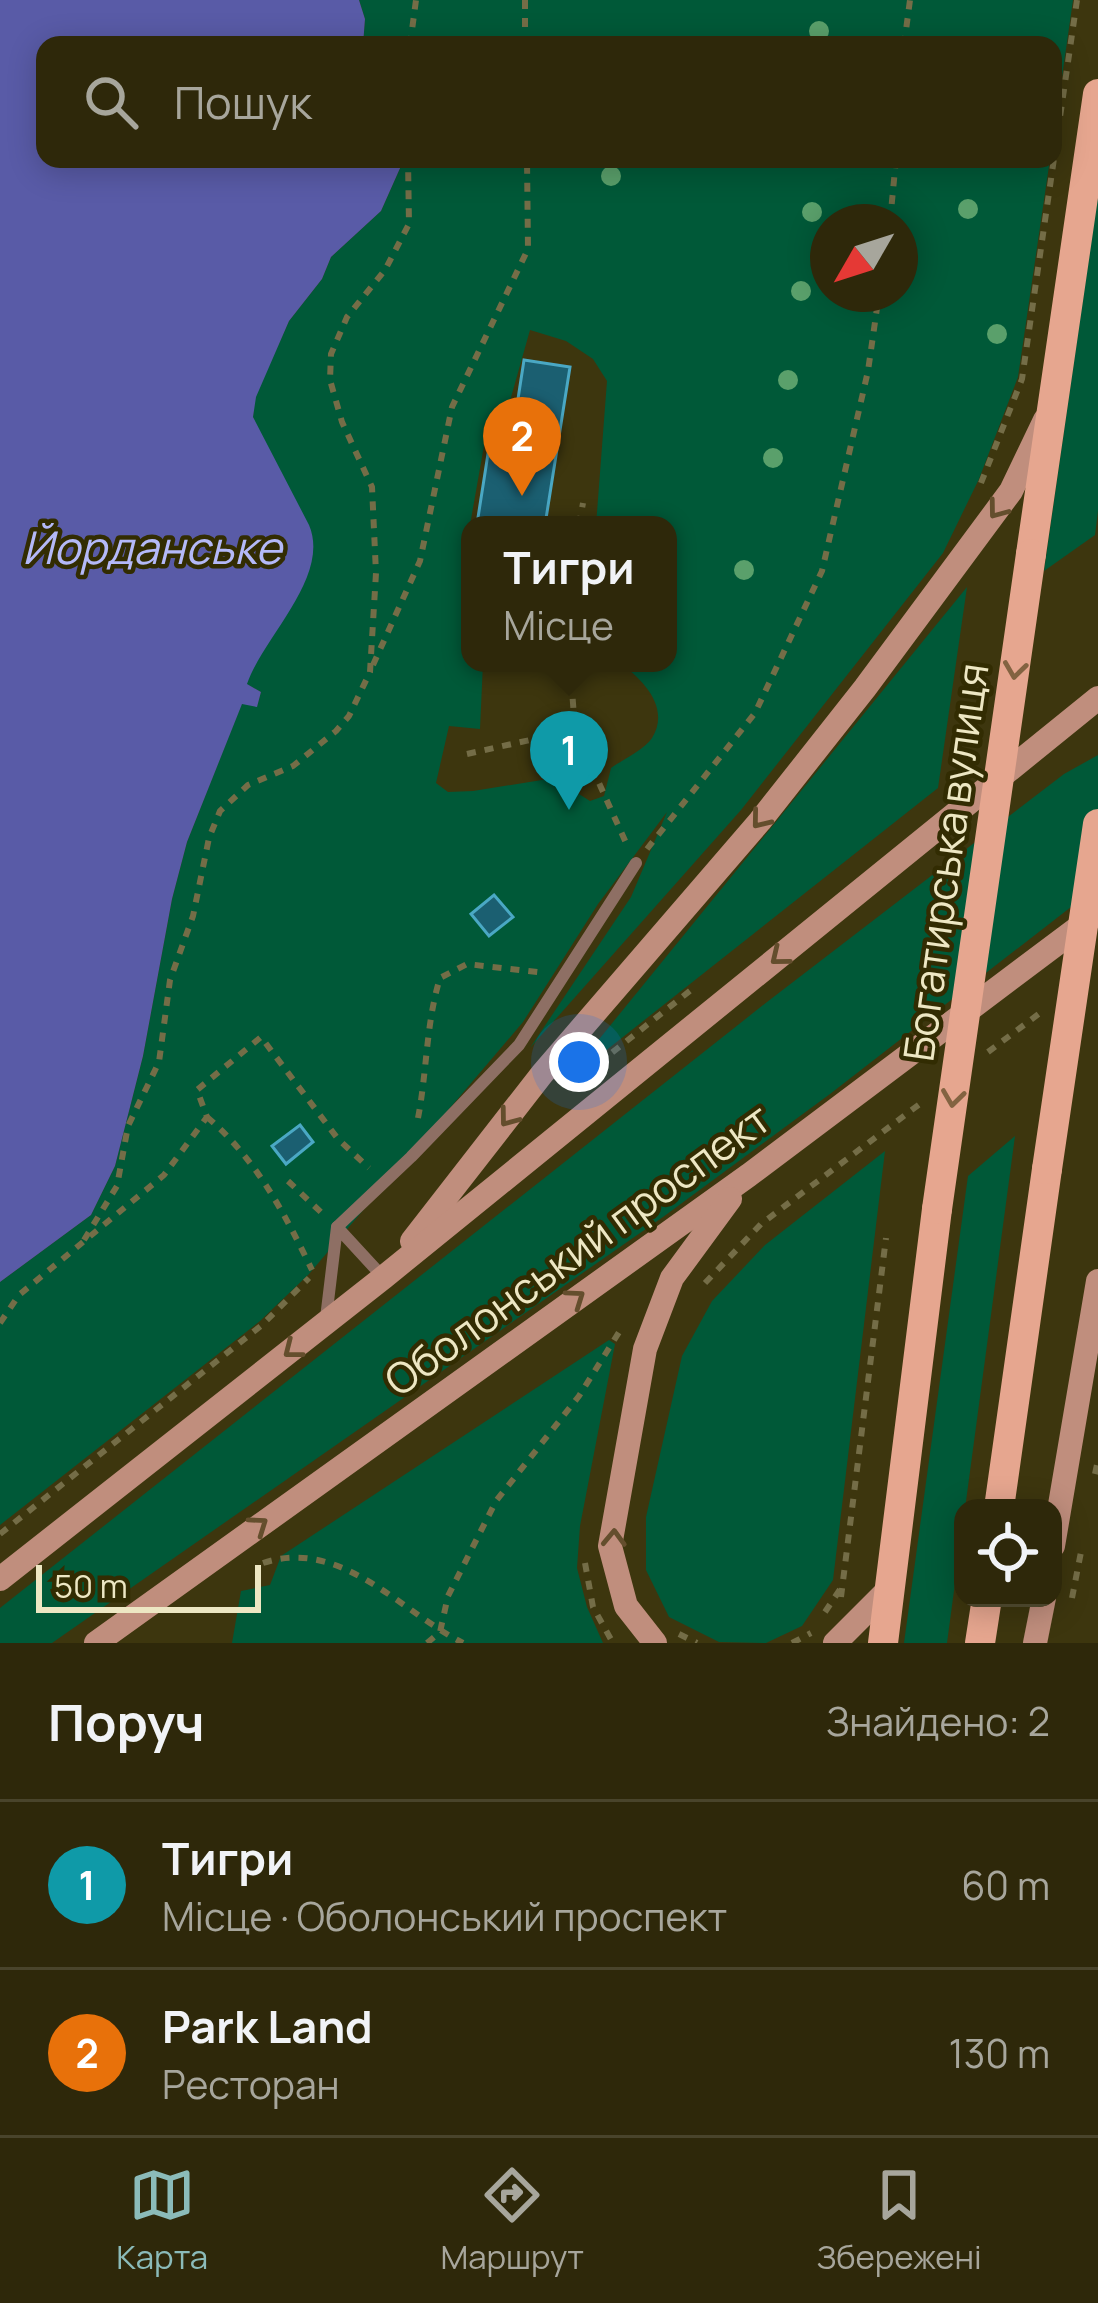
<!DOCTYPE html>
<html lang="uk">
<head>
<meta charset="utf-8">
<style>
  body { margin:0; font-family:Manrope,sans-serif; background:#363013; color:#f1f3f6 }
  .controls { position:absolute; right:36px; bottom:36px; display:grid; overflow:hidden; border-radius:24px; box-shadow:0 6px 30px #0003 }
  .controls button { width:108px; height:108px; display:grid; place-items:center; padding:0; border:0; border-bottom:3px solid #49442b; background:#2e280a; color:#f1f3f6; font:60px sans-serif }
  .compass { position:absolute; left:810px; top:204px; width:108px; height:108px; border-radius:50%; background:#2e280a; box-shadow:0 6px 30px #0003; rotate:231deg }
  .scale { position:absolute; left:36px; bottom:30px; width:225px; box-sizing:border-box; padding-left:12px; border:6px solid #ede7c3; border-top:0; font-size:33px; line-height:42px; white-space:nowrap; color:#ede7c3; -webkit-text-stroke:9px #322c02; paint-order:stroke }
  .you { position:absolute; left:579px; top:1062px; width:42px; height:42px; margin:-30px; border:9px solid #fff; border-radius:50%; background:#1a73e8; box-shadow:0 0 0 18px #1a73e833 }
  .badge { display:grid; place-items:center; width:78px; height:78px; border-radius:50%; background:#8bbbb9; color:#fff; font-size:39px; font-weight:700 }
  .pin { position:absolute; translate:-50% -99px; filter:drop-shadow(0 3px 6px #0008) }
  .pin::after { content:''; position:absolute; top:63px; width:42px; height:36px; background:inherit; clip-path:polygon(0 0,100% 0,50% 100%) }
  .popup { position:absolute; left:461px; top:516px; width:216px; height:156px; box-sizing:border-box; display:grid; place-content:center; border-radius:24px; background:#2e280a; filter:drop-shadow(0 3px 9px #0005); font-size:39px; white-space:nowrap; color:#a7a69c }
  .popup b { font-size:45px; color:#f1f3f6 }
  .popup::after { content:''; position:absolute; left:50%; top:100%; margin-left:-24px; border:24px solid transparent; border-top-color:#2e280a }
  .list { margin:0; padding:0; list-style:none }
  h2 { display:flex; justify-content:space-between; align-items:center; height:156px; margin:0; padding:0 48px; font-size:51px }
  h2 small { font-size:39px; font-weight:400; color:#a7a69c }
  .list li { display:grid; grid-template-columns:78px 1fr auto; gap:36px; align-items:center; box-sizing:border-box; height:168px; padding:0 48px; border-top:3px solid #49442b }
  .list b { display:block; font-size:45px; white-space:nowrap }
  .list p { margin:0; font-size:39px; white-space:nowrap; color:#a7a69c }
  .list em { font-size:39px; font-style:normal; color:#a7a69c }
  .icon { flex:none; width:66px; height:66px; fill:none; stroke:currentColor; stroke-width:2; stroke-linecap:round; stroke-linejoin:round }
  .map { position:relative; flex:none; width:1098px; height:1643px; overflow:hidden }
  .search { position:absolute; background:#2e280a; box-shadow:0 6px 30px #0003; left:36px; right:36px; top:36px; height:132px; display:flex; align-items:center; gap:30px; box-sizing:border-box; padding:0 42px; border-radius:24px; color:#a7a69c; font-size:45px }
  .sheet { height:492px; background:#2e280a }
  nav { display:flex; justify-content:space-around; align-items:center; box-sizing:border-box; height:168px; border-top:3px solid #49442b; background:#2e280a; font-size:33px; color:#a7a69c }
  nav a { display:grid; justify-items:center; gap:6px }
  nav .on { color:#8bbbb9 }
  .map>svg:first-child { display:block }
</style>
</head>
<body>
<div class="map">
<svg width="1098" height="1643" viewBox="0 0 1098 1643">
  <rect width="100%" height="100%" fill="#3d360e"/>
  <!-- green -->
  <g fill="#005938" fill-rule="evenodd">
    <path d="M 359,0 L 1073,0 L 1053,140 L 1053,45 L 363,45 L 365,19 Z"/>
    <path d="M 399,159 L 1050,159 L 1018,377 L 979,479 L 943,553 L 741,810 L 530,1048 L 631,897 L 667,812 L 598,904 L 523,1022 L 309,1274 L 260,1321 L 0,1525 L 0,1282 L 91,1215 L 115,1166 L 143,1056 L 172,899 L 187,842 L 242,703 L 257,706 L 261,692 L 246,684 L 254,664 L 305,581 L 253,417 L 255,397 L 289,321 L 322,279 L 331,257 L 381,211 L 401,166 ZM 828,222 L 900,222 L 900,294 L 828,294 ZM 530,330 L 566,341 L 593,359 L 607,381 L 596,525 L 668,525 L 668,663 L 620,663 C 642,679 671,707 652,738 C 644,750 622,760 611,768 L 604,796 L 590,801 L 554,778 L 473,791 L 448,792 L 436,783 L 449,726 L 480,729 L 483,663 L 470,663 L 470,614 L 462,610 L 470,525 L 488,423 L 508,408 Z"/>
    <path d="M 1098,194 L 1098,511 L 1095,535 L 1044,571 Z"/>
    <path d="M 967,587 L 938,788 L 561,1086 Z"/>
    <path d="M 1098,755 L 1098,886 L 830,1094 L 663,1217 L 52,1643 L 0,1643 L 0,1608 L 767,1002 L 1064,774 Z"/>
    <path d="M 1015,1136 L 947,1643 L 904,1643 L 968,1176 Z"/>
    <path d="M 885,1151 L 833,1580 L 802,1626 L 766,1643 L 719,1642 L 669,1617 L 646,1570 L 646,1517 L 682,1356 L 712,1301 L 765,1245 Z"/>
    <path d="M 609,1340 L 615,1344 L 580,1526 L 577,1568 L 587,1607 L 603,1643 L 232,1643 L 241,1591 L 270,1585 L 281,1556 Z"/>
  </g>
  <!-- water -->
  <path fill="#595ba7" d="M 0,0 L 359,0 L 365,19 L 363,45 L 45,45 L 45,159 L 399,159 L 401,166 L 381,211 L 331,257 L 322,279 L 289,321 L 256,397 L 253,417 L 309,525 C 331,577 263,637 247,684 L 261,692 L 257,707 L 242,704 L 187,842 L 172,899 L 143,1056 L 115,1166 L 91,1215 L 0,1282 Z"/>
  <!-- building -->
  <g fill="#1b5f71" stroke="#4aa8c4" stroke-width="3">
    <path d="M 524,360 L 570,367 L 545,525 L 477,524 L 493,422 L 514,425 Z"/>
    <path d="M 494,895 L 513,917 L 489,936 L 471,914 Z"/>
    <path d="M 300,1125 L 313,1142 L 286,1164 L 272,1146 Z"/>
  </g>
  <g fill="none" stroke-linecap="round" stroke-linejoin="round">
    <!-- path -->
    <g stroke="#746d47" stroke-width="6" stroke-dasharray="9 9" stroke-linecap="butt">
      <path d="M 525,0 L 525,45"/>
      <path d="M 410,45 L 416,0"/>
      <path d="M 904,45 L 910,0"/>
      <path d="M 890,222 L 896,159"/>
      <path d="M 981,483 L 1022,379 L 1077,0"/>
      <path d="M 579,525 L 583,503"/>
      <path d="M 570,663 L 575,730 L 627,845"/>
      <path d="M 373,665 L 420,561 L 452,407 L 528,249 L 527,159"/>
      <path d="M 467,754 L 575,730"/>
      <path d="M 647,849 L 755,713 L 822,571 L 868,371 L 879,294"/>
      <path d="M 988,1052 L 1040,1013"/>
      <path d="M 570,1086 L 691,990"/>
      <path d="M 207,1117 C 256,1159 284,1212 312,1270"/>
      <path d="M 418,1118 C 427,1072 426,1023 440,978 L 467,964 L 545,973"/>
      <path d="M 288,1181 L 325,1216"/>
      <path d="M 84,1240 L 117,1186 L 128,1126 L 159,1062 L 170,980 L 193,916 L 209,838 L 220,811 L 248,785 L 293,766 L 336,731 L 349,716 L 370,672 L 376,573 L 372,487 L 342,422 L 330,380 L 331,354 L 347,317 L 385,270 L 409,224 L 408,159"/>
      <path d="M 705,1283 L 761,1224 L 925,1100"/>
      <path d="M 0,1323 L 19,1295 L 164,1175 L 207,1117 L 197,1090 L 261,1037 L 338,1139 L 369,1168"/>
      <path d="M 1095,1474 L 1098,1460"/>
      <path d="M 0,1534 L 262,1325 L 309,1278"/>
      <path d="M 263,1563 C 341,1537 401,1612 463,1643"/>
      <path d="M 585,1563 L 593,1607 L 613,1643"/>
      <path d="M 841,1597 L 886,1238"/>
      <path d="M 1072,1598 L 1081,1552"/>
      <path d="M 825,1612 L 841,1588"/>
      <path d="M 679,1634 L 697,1643"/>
      <path d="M 427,1643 L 440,1632 L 448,1596 L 496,1501 L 579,1396 L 621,1329"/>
      <path d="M 792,1643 L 811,1633"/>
    </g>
    <!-- lane -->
    <g stroke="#8e6f64" stroke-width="12">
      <path d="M 337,1227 L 411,1157 L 519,1045 L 636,863"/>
      <path d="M 326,1318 L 337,1227 L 383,1277"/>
    </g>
    <!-- secondary -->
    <g stroke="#c08e7d" stroke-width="24">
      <path d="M 412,1241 L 542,1074 L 760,821 L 865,688 L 1011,491 L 1045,420"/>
      <path d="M 1053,1546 L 1098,1281"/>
      <path d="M 0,1579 L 384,1277 L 1098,698"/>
      <path d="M 96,1643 L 749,1175 L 1091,918"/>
      <path d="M 655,1643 L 626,1606 L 610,1546 L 645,1349 L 672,1278 L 730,1199"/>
      <path d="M 835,1643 L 889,1589"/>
      <path d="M 1035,1643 L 1044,1598"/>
    </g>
    <!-- primary -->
    <g stroke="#e6a68f" stroke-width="30">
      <path d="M 1031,554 L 1098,94"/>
      <path d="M 999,1508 L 1047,1169"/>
      <path d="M 883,1643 L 937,1209"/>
      <path d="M 980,1643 L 987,1598"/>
    </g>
    <!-- primary-bridge -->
    <g stroke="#e6a68f" stroke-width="30">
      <path d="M 1047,1169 L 1098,824"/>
      <path d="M 937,1209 L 1031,554"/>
    </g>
  </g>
  <!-- trees -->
  <g fill="#5aa06b">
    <circle cx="819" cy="31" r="10"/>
    <circle cx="611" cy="176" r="10"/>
    <circle cx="968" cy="209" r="10"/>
    <circle cx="812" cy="212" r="10"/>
    <circle cx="801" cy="291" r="10"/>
    <circle cx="997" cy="334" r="10"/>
    <circle cx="788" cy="380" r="10"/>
    <circle cx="773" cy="458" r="10"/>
    <circle cx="744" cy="570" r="10"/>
  </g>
  <!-- one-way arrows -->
  <defs><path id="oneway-chevron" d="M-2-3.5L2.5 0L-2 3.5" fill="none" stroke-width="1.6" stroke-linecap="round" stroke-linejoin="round" transform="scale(3)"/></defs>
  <g stroke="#644e2d">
    <use href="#oneway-chevron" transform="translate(997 510) rotate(127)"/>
    <use href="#oneway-chevron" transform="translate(760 820) rotate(129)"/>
    <use href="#oneway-chevron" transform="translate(779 957) rotate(141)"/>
    <use href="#oneway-chevron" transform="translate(508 1118) rotate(127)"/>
    <use href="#oneway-chevron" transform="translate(576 1298) rotate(-35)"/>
    <use href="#oneway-chevron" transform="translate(292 1350) rotate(142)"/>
    <use href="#oneway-chevron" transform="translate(259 1525) rotate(-35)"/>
    <use href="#oneway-chevron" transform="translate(614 1538) rotate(-88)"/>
  </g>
  <g stroke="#836341">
    <use href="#oneway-chevron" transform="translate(1015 670) rotate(98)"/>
    <use href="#oneway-chevron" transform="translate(953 1098) rotate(98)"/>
  </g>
  <g text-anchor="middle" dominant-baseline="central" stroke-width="9" stroke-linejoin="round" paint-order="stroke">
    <!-- street labels -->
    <g font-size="42" fill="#ede7c3" stroke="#322c02">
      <text transform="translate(945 862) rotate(-82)">Богатирська вулиця</text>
      <text transform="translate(577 1249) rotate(-36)">Оболонський проспект</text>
    </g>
    <!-- water labels -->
    <g font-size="45" font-style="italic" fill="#b4b9f8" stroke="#322c02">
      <text x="152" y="547">Йорданське</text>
    </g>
  </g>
</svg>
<div class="controls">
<button><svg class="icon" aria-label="locate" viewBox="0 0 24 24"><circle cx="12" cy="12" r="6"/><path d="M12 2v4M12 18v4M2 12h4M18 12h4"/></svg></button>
</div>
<svg class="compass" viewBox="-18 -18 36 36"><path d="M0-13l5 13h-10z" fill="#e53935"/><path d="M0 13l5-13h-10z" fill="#a7a69c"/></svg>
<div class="scale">50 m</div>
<div class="you"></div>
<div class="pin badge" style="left:569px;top:810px;background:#0f9aa8">1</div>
<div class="popup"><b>Тигри</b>Місце</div>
<div class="pin badge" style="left:522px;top:496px;background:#e8710a">2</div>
<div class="search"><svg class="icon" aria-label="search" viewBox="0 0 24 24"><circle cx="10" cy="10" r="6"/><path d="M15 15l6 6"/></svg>Пошук</div>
</div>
<section class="sheet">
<h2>Поруч<small>Знайдено: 2</small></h2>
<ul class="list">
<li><span class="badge" style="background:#0f9aa8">1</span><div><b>Тигри</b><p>Місце · Оболонський проспект</p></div><em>60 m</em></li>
<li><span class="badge" style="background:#e8710a">2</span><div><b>Park Land</b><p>Ресторан</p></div><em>130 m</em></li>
</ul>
</section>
<nav>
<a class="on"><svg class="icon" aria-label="map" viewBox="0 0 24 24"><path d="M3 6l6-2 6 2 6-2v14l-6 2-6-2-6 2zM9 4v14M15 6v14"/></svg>Карта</a>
<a><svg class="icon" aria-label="directions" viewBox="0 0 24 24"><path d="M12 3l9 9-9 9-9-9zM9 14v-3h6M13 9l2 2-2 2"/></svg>Маршрут</a>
<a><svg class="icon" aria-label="saved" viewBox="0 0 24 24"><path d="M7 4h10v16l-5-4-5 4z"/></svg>Збережені</a>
</nav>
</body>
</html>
